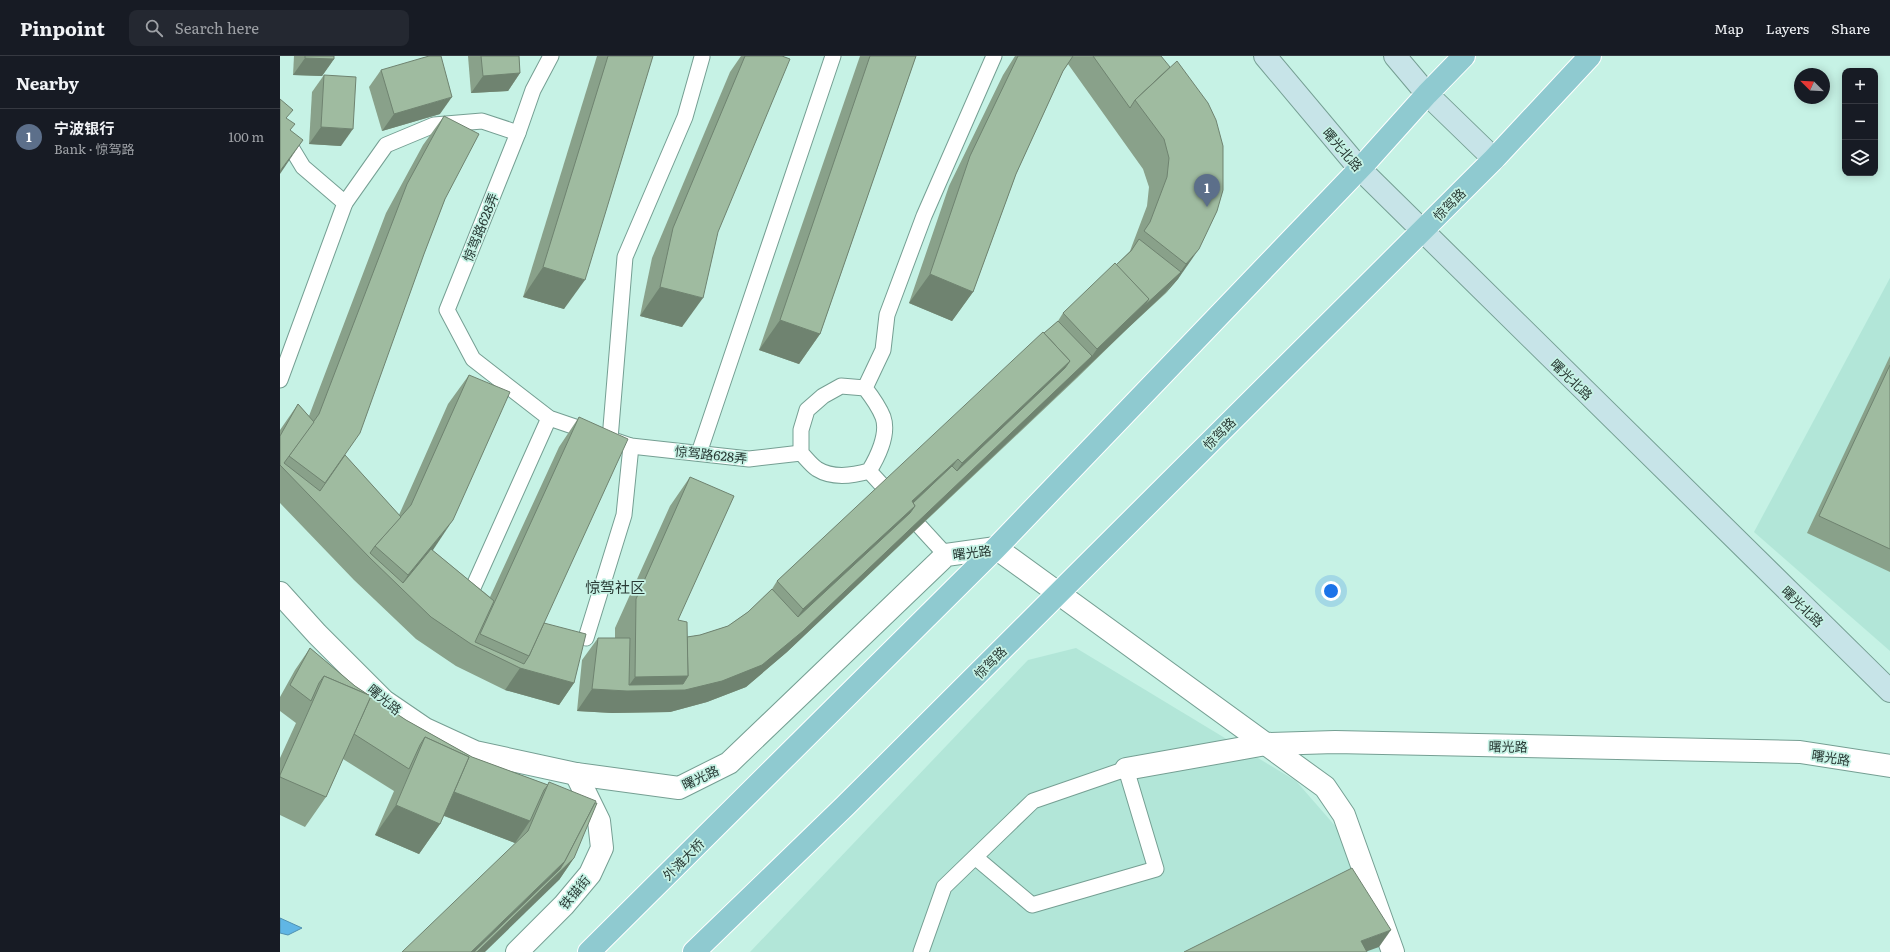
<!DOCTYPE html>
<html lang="en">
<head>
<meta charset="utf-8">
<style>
  body { margin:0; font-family:Literata,"Noto Sans SC",serif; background:#242831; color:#f1f3f6 }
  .controls { position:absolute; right:12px; top:12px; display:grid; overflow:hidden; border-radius:8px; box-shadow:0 2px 10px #0003 }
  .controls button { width:36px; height:36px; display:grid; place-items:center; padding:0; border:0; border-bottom:1px solid #363941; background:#171b24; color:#f1f3f6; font:20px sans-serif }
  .compass { position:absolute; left:1514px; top:12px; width:36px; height:36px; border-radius:50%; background:#171b24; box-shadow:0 2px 10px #0003; rotate:294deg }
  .you { position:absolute; left:1051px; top:535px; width:14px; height:14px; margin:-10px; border:3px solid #fff; border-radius:50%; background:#1a73e8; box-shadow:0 0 0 6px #1a73e833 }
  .badge { display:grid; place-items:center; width:26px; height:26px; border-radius:50%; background:#1a73e8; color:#fff; font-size:13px; font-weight:700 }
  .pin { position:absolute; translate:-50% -33px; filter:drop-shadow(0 1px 2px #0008) }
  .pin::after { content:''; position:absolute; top:21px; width:14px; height:12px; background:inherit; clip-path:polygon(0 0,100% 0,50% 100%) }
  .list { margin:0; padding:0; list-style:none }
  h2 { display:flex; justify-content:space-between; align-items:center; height:52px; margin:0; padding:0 16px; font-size:17px }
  h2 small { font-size:13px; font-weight:400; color:#9ea1a6 }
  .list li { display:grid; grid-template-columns:26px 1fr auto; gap:12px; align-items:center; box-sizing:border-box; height:56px; padding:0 16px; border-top:1px solid #363941 }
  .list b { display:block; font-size:15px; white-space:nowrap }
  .list p { margin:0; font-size:13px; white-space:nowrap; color:#9ea1a6 }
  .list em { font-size:13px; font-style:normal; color:#9ea1a6 }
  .icon { flex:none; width:22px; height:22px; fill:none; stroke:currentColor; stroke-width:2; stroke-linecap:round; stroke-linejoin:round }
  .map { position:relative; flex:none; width:1610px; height:896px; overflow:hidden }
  header { display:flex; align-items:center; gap:24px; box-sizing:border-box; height:56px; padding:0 20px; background:#171b24; border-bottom:1px solid #363941 }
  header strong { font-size:19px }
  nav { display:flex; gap:22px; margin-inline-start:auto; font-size:14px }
  .search { width:280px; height:36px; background:#242831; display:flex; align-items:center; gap:10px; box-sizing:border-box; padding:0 14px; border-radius:8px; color:#9ea1a6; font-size:15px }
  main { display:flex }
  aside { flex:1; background:#171b24 }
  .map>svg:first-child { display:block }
</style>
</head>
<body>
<header>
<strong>Pinpoint</strong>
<div class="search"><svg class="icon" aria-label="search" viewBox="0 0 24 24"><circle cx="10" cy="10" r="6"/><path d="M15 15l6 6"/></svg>Search here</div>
<nav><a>Map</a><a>Layers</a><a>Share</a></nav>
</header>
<main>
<aside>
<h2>Nearby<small></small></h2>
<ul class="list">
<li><span class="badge" style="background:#5c6f8a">1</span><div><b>宁波银行</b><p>Bank · 惊驾路</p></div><em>100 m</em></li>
</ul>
</aside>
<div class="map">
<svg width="1610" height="896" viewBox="0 0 1610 896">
  <rect width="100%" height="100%" fill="#c6f2e5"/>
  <!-- built -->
  <g fill="#b2e6d8">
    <path d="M 1610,222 L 1610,595 L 1474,476 Z"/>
    <path d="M 796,592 L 1016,725 L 1057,772 L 1107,896 L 470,896 L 748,604 Z"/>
  </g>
  <!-- water -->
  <path fill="#60b6e5" stroke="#5091b0" d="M 0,862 L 22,872 L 8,879 L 0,877 Z"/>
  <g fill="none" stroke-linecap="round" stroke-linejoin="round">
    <!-- lane casing -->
    <g stroke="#759f93" stroke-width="17">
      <g id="lane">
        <path d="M 0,73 L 23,111 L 65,147"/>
        <path d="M 238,77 L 253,34 L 271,0"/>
        <path d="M 0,324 L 65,147 L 106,89 L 154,69 L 202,65 L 238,77 L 167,254 L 193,303 L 269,362 L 351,390 L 469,403 L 521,397"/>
        <path d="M 585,332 L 561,330 L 543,340 L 527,354 L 521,374 L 521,397 C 526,402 531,409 537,413 C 553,423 572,420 589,415 C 597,402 609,378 603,361 C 599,351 592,341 585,332 L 603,294 L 607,259 L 644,160 L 714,0"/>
        <path d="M 330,383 L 345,201 L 405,61 L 422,1"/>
        <path d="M 419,397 L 553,0"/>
        <path d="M 589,415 L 666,499"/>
        <path d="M 192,534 L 269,362"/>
        <path d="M 306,582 L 344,459 L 351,390"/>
        <path d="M 641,896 L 664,831 L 753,745 L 846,713 L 876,813 L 752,849 L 695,801"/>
      </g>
    </g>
    <!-- street casing -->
    <g stroke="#759f93" stroke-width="24">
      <g id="street">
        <path d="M 0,537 L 37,578 L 104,645 L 145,673 L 195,696 L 296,718 L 399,732 L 449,707 L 666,499 L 716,492 L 1045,731 L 1064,759 L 1113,896"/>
        <path d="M 846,713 L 986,688 L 1055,686 L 1520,696 L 1610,710"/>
        <path d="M 237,896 L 284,849 L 310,818 L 322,792 L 319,765 L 296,718"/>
      </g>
    </g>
    <!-- secondary casing -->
    <g stroke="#759f93" stroke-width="24">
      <g id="secondary">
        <path d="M 985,0 L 1079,112 L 1610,635"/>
        <path d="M 1115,0 L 1147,38 L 1214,103"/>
      </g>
    </g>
    <!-- primary casing -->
    <g stroke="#fff" stroke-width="24">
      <g id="primary">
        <path d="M 309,896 L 716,492 L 1086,106 L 1147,38 L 1184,0"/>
        <path d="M 414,896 L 565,750 L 1214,103 L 1310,0"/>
      </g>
    </g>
    <!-- lane -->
    <use href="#lane" stroke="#fff" stroke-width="15"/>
    <!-- street -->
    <use href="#street" stroke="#fff" stroke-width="22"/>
    <!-- secondary -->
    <use href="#secondary" stroke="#c7e4e8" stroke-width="22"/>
    <!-- primary -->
    <use href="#primary" stroke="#8fcad0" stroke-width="22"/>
  </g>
  <!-- wall -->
  <g fill="#89a18a">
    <path d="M 14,0 L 54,0 L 54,3 L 42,20 L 13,19 Z"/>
    <path d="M 188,0 L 239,0 L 240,17 L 228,35 L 191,37 Z"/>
    <path d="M 317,0 L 373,0 L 284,253 L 243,241 Z"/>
    <path d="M 461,0 L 502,0 L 402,271 L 360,260 L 372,202 L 450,16 Z"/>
    <path d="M 580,0 L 636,0 L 540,278 L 519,308 L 479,294 Z"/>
    <path d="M 735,0 L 881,0 L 937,155 L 898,223 L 885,238 L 848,272 L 797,322 L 507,596 L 466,631 L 427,646 L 390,656 L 332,657 L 297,655 L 302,604 L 318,582 L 335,582 L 335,572 L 390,450 L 410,421 L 398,564 L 407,581 L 420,579 L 448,570 L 468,556 L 492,533 L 497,525 L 764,277 L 778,265 L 783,257 L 836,209 L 850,195 L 867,150 L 869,131 L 863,113 L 788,8 L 783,15 L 736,118 L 693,236 L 672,265 L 629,247 L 669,130 L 723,19 Z"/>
    <path d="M 101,14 L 160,58 L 102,75 L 89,31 Z"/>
    <path d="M 44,19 L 61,90 L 29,88 L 32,36 Z"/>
    <path d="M 164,60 L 165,143 L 65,399 L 119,459 L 168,348 L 189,319 L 152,494 L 210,541 L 279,391 L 299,361 L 264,567 L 294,627 L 279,649 L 225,634 L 176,610 L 136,583 L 74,524 L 0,447 L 0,374 L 18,348 L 29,360 L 106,157 L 143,89 Z"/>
    <path d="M 1610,300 L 1610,516 L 1527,477 Z"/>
    <path d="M 30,592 L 75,630 L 126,664 L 192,701 L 268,729 L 269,726 L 294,802 L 279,824 L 235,787 L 164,760 L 160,768 L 139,798 L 95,779 L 114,735 L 63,703 L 46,741 L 25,771 L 0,759 L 0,702 L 16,667 L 0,655 L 0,641 L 15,614 Z"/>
  </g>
  <!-- shaded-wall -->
  <g fill="#6f8370">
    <path d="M 25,2 L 54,3 L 42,20 L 13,19 Z"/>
    <path d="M 240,17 L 228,35 L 191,37 L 203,20 Z"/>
    <path d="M 172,41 L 160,58 L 102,75 L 114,58 Z"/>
    <path d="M 41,71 L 73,73 L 61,90 L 29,88 Z"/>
    <path d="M 23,84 L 0,118 L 0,115 Z"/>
    <path d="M 919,193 L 898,223 L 885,238 L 906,208 Z"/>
    <path d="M 263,211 L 305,224 L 284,253 L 243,241 Z"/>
    <path d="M 901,216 L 885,237 L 507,596 L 466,631 L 427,646 L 390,656 L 332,657 L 297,655 L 312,633 L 345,635 L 355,621 L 482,609 L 812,300 L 817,293 L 869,243 Z"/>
    <path d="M 650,218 L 693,236 L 672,265 L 629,247 Z"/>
    <path d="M 380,231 L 423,242 L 402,271 L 360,260 Z"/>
    <path d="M 500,264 L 540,278 L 519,308 L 479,294 Z"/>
    <path d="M 790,305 L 770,334 L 661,437 L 682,407 Z"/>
    <path d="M 678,403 L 657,432 L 502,583 L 523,553 L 632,445 Z"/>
    <path d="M 173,464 L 153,494 L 121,532 L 120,531 L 128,519 Z"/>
    <path d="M 240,612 L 294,627 L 279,649 L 225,634 Z"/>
    <path d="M 172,735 L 250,765 L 235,787 L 157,757 Z"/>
    <path d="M 116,749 L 160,768 L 139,798 L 95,779 Z"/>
    <path d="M 294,802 L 279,824 L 205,896 L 191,896 L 285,805 Z"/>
    <path d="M 1111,874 L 1099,891 L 1085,896 L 1081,885 Z"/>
  </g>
  <!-- building -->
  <g fill="#9fbba0" stroke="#6f8370">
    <path d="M 25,0 L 54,0 L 54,3 L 25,2 Z"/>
    <path d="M 149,0 L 161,0 L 172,41 L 114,58 L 101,14 Z"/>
    <path d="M 201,0 L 239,0 L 240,17 L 203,20 Z"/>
    <path d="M 328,0 L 373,0 L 305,224 L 263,211 Z"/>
    <path d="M 465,0 L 502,0 L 510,3 L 438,176 L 423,242 L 380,231 L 393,172 Z"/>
    <path d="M 590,0 L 636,0 L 540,278 L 500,264 Z"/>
    <path d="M 738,0 L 793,0 L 783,15 L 736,118 L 693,236 L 650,218 L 690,100 Z"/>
    <path d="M 813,0 L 881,0 L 890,11 L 855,44 L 850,52 Z"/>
    <path d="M 897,5 L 928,47 L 936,64 L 943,90 L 943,134 L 937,155 L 919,193 L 906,208 L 864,175 L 870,166 L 887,121 L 889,102 L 884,83 L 855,44 Z"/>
    <path d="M 44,19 L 76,21 L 73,73 L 41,71 Z"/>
    <path d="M 0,43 L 13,54 L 6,62 L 15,68 L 10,74 L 23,84 L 0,115 Z"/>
    <path d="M 164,60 L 199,78 L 165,143 L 144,198 L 80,377 L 45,427 L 9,400 L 39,358 L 127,128 Z"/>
    <path d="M 859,183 L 901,216 L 863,251 L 869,243 L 836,209 L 851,195 Z"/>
    <path d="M 835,207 L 869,243 L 817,293 L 783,257 Z"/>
    <path d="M 778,265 L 812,300 L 523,575 L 482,609 L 442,625 L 405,634 L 347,635 L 312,633 L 318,582 L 350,582 L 349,629 L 403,628 L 408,620 L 407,581 L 420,579 L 448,570 L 468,556 L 492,533 L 518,561 L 630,457 L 635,450 L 633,447 L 672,410 L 677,415 L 785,312 L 790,305 L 764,277 Z"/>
    <path d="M 763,276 L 790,305 L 682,407 L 678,403 L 632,445 L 635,450 L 523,553 L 497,525 Z"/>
    <path d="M 1610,309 L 1610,493 L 1539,460 Z"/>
    <path d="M 189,319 L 230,336 L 173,464 L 128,519 L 95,490 L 131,449 Z"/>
    <path d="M 18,348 L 34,366 L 4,407 L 40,435 L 65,399 L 121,461 L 95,490 L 90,497 L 123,527 L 151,493 L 214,545 L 195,586 L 244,608 L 249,600 L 264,567 L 306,578 L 294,627 L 240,612 L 191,588 L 151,561 L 90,502 L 0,409 L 0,380 Z"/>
    <path d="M 299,361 L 348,383 L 249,600 L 200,578 Z"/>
    <path d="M 410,421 L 454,440 L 398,564 L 407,566 L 408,620 L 355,621 L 356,543 Z"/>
    <path d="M 30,592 L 75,630 L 126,664 L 192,701 L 268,729 L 264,734 L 250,765 L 174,736 L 189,701 L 145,681 L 140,689 L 129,713 L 74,678 L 91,640 L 44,620 L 39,627 L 31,645 L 10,629 Z"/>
    <path d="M 44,620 L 91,640 L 46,741 L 0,721 L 0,719 Z"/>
    <path d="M 145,681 L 189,701 L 160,768 L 116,749 Z"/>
    <path d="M 269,726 L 316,745 L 285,805 L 191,896 L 122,896 L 248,775 Z"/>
    <path d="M 315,747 L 317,747 L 294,802 L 197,896 L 194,896 L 280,813 L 285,805 Z"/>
    <path d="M 1072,812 L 1111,874 L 1081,885 L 1087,896 L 904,896 Z"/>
  </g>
  <g text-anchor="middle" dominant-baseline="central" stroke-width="3.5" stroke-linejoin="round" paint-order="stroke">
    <!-- street labels -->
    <g font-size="13" fill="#293a35" stroke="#c6f2e5">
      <text transform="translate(1063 93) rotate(49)">曙光北路</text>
      <text transform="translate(1169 148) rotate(-45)">惊驾路</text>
      <text transform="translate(200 171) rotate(-68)">惊驾路628弄</text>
      <text transform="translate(1292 323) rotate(44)">曙光北路</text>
      <text transform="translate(939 377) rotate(-45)">惊驾路</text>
      <text transform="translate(431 398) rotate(6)">惊驾路628弄</text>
      <text transform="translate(692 496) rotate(-7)">曙光路</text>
      <text transform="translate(1523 550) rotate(44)">曙光北路</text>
      <text transform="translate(710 606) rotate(-45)">惊驾路</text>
      <text transform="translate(105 643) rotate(40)">曙光路</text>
      <text transform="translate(1228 690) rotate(1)">曙光路</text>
      <text transform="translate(1551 701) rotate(9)">曙光路</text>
      <text transform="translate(420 721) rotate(-25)">曙光路</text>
      <text transform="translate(403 803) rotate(-45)">外滩大桥</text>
      <text transform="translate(294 836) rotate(-50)">铁锚街</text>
    </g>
    <!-- quarter labels -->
    <g font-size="15" fill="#293a35" stroke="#c6f2e5">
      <text x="335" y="530">惊驾社区</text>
    </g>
  </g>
</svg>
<div class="controls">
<button>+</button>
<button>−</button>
<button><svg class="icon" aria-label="layers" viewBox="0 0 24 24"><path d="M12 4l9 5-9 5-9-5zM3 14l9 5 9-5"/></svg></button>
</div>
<svg class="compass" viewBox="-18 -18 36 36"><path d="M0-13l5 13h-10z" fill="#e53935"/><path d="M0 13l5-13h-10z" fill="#9ea1a6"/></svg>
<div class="you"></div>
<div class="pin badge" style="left:927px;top:151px;background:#5c6f8a">1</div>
</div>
</main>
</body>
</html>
